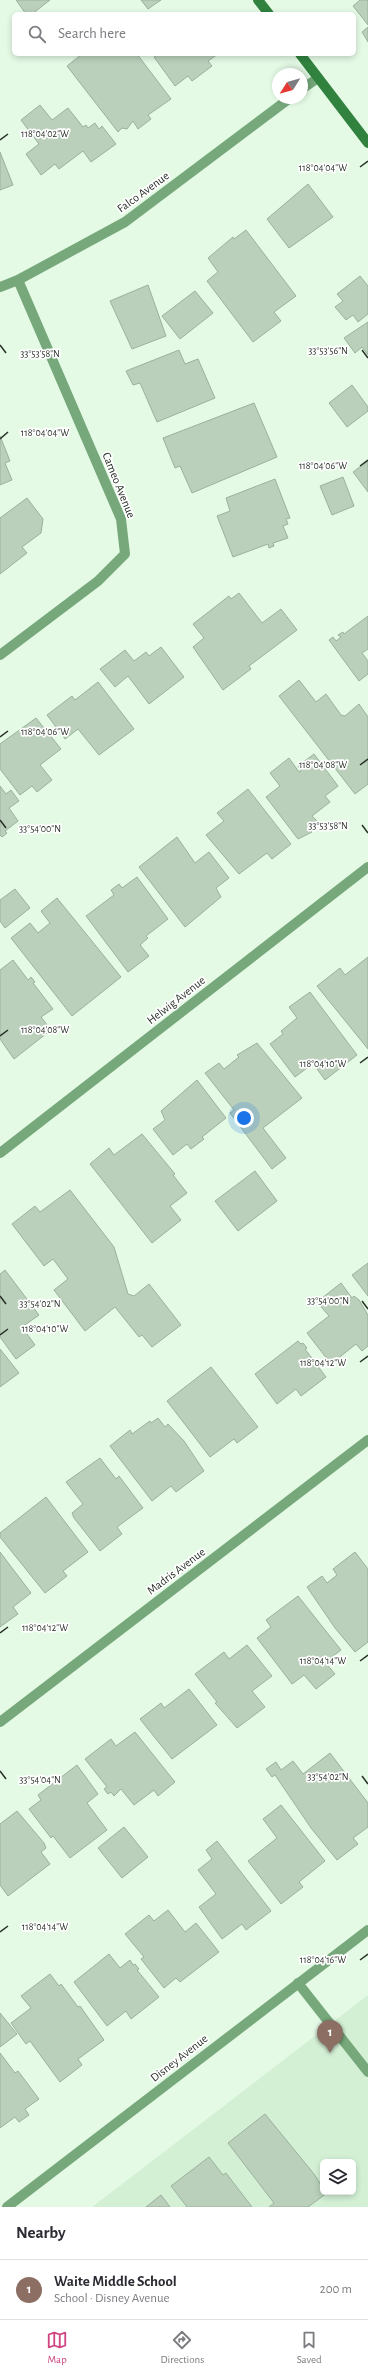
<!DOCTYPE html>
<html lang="en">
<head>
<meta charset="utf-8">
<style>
  body { margin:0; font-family:"Alegreya Sans",sans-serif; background:#f7f7f7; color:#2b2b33 }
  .controls { position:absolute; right:12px; bottom:12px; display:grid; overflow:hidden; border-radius:6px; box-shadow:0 2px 6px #0003 }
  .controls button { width:36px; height:36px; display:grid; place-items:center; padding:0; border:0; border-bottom:1px solid #e1e1e2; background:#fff; color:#2b2b33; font:20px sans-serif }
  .compass { position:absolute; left:272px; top:68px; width:36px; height:36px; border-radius:50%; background:#fff; box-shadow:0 2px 6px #0003; rotate:233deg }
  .you { position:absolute; left:244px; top:1118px; width:14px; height:14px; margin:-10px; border:3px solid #fff; border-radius:50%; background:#1a73e8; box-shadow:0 0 0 6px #1a73e833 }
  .badge { display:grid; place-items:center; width:26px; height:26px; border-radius:50%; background:#ce4682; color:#fff; font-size:13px; font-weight:700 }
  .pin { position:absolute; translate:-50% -33px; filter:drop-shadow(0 1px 2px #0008) }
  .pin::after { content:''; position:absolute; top:21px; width:14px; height:12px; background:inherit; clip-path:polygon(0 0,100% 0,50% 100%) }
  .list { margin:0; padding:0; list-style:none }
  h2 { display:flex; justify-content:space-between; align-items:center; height:52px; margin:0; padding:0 16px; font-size:17px }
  h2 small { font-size:13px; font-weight:400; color:#7c7c81 }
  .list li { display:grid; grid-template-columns:26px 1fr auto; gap:12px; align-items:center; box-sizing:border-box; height:60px; padding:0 16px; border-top:1px solid #e1e1e2 }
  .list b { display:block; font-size:15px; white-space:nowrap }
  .list p { margin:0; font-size:13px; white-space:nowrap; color:#7c7c81 }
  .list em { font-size:13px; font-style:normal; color:#7c7c81 }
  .icon { flex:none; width:22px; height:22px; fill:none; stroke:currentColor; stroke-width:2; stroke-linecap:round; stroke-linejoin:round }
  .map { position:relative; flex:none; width:368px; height:2207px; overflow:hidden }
  .search { position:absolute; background:#fff; box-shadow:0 2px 6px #0003; left:12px; right:12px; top:12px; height:44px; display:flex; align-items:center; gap:10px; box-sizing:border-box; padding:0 14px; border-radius:6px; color:#7c7c81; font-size:15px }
  .sheet { height:112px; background:#fff }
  nav { display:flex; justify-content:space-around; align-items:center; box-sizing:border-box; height:56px; border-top:1px solid #e1e1e2; background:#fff; font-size:11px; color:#7c7c81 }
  nav a { display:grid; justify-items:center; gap:2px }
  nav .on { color:#ce4682 }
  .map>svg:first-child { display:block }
</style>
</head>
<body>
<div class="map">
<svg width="368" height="2207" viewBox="0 0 368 2207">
  <rect width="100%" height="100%" fill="#e4fae5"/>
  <!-- built -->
  <path fill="#d3f0d5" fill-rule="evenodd" d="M 368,1995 L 368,2207 L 92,2207 L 216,2112 ZM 323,2162 L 353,2162 L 353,2192 L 323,2192 Z"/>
  <!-- building -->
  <g fill="#bad0bb" stroke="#9bb19d">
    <path d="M 16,0 L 50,0 L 32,14 L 26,14 Z"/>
    <path d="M 141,0 L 161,0 L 148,9 Z"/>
    <path d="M 360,0 L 368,0 L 368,25 L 353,6 Z"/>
    <path d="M 368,27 L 368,42 L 362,32 Z"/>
    <path d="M 82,54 L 137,54 L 171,99 L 148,115 L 151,119 L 138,129 L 133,121 L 127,129 L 122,128 L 118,132 L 67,66 Z"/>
    <path d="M 158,54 L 218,54 L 208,61 L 212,66 L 192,81 L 188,76 L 175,86 L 154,57 Z"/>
    <path d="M 40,105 L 52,120 L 68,108 L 83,127 L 86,125 L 88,128 L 95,123 L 99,129 L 102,126 L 116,144 L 91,162 L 83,151 L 59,169 L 55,164 L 41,175 L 26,154 L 39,144 L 21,120 Z"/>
    <path d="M 0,152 L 13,185 L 0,190 Z"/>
    <path d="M 308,184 L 333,217 L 289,248 L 267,219 Z"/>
    <path d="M 246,230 L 296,296 L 274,312 L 281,321 L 253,342 L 207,281 L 218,272 L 208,258 L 233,237 L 234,239 Z"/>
    <path d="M 360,276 L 368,286 L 368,314 L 358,322 L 353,315 L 346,320 L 335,307 L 343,301 L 337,294 Z"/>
    <path d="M 148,285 L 166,336 L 132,349 L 110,301 Z"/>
    <path d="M 195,291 L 213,313 L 180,339 L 162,316 Z"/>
    <path d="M 368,322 L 368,355 L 362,347 L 355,353 L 344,338 Z"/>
    <path d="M 179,350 L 185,364 L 198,359 L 215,398 L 157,422 L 140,383 L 133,385 L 126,371 Z"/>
    <path d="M 352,385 L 368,407 L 368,411 L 347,427 L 329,403 Z"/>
    <path d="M 254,403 L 277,457 L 192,493 L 180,466 L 175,468 L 163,438 Z"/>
    <path d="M 0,436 L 10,461 L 5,463 L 12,480 L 0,485 Z"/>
    <path d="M 368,461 L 368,492 L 353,472 Z"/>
    <path d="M 343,477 L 354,506 L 332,515 L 320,486 Z"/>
    <path d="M 275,479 L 290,518 L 286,519 L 288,524 L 283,526 L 288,538 L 273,543 L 274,546 L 269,548 L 268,544 L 233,557 L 217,516 L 230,511 L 226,498 Z"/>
    <path d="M 27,498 L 43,519 L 41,533 L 22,547 L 27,553 L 0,574 L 0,518 Z"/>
    <path d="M 239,593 L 262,623 L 281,609 L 297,630 L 249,666 L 251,669 L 223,690 L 193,647 L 204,638 L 193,624 L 229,596 L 231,599 Z"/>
    <path d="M 368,616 L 368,649 L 362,653 L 368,661 L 368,674 L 359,681 L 329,640 L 333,637 L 336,641 L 341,637 L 338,635 L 343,632 L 344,634 Z"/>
    <path d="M 161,647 L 184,677 L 149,704 L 128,676 L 115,687 L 100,669 L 125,650 L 134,661 L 146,652 L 149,656 Z"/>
    <path d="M 299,680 L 316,702 L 326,694 L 341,715 L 345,716 L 359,704 L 368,717 L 368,784 L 355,794 L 279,696 Z"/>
    <path d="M 98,682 L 134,729 L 99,755 L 78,729 L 65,739 L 47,715 L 72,696 L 75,700 Z"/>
    <path d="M 36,718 L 61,749 L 40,765 L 52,780 L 37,792 L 32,786 L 20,795 L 0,769 L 0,744 Z"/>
    <path d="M 314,754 L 338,786 L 325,796 L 330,802 L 312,816 L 319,823 L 310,830 L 312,832 L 298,839 L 266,797 L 280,786 L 270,773 L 289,758 L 299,772 L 301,771 L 298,766 Z"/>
    <path d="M 0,786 L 6,794 L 11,790 L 19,801 L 9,808 L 18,821 L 5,831 L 7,833 L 2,837 L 0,835 Z"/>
    <path d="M 248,789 L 291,844 L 272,859 L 267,853 L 239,874 L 206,835 L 224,821 L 217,813 Z"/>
    <path d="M 177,837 L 195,863 L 209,852 L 229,878 L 216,888 L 221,897 L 185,927 L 139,867 Z"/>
    <path d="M 137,877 L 168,919 L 146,936 L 148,938 L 140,945 L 149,956 L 128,972 L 86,916 L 114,895 L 111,890 L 119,884 L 122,888 Z"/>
    <path d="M 15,889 L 30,908 L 5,928 L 0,921 L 0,900 Z"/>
    <path d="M 57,898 L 121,977 L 72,1016 L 11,938 L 30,923 L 38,933 L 50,923 L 41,911 Z"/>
    <path d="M 368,957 L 368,1049 L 317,986 L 340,968 L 345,975 Z"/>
    <path d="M 13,960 L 28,980 L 31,977 L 35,982 L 33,983 L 53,1009 L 41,1017 L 51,1030 L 14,1059 L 0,1039 L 0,970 Z"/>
    <path d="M 310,992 L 357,1055 L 325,1080 L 309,1058 L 307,1059 L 311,1065 L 295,1077 L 270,1044 L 283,1034 L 281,1031 L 297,1018 L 289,1007 Z"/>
    <path d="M 257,1043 L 302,1098 L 263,1128 L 286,1158 L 272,1169 L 230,1113 L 234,1110 L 205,1073 L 219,1063 L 224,1069 L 239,1057 L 237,1055 Z"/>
    <path d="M 197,1080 L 226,1118 L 202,1137 L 204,1139 L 191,1149 L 187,1144 L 173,1155 L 153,1129 L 165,1120 L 161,1111 Z"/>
    <path d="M 142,1134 L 175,1174 L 173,1175 L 187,1193 L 170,1206 L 181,1220 L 152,1243 L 90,1164 L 109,1148 L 114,1155 Z"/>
    <path d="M 255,1171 L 277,1201 L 238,1231 L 215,1201 Z"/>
    <path d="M 70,1190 L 114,1247 L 128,1294 L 134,1296 L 149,1284 L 181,1325 L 152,1347 L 142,1335 L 139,1337 L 115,1307 L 85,1331 L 54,1290 L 68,1279 L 53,1259 L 44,1266 L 12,1224 L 35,1206 L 40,1212 Z"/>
    <path d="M 368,1263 L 368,1296 L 352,1275 Z"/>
    <path d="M 5,1270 L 39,1315 L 22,1327 L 35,1345 L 16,1359 L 0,1337 L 0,1274 Z"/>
    <path d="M 341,1283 L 352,1298 L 354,1296 L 359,1300 L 368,1315 L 368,1346 L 362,1351 L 356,1344 L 331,1364 L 307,1333 L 329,1316 L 317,1302 Z"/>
    <path d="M 298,1341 L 301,1344 L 303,1343 L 307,1348 L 305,1349 L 326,1377 L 301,1396 L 296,1389 L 277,1404 L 255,1374 Z"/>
    <path d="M 0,1349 L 19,1373 L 0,1387 Z"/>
    <path d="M 211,1367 L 258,1427 L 237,1443 L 234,1439 L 210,1457 L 167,1401 Z"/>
    <path d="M 158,1418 L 165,1427 L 168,1424 L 184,1441 L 204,1471 L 176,1492 L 171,1486 L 152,1501 L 110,1446 L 130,1430 L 132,1434 L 150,1421 L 151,1423 Z"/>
    <path d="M 100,1458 L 116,1479 L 119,1476 L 143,1508 L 117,1527 L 122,1534 L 100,1551 L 74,1518 L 72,1513 L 83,1504 L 66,1482 Z"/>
    <path d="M 46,1497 L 88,1552 L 63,1571 L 67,1576 L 45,1593 L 0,1537 L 0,1533 Z"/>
    <path d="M 0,1552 L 31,1593 L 13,1607 L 18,1614 L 0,1627 Z"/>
    <path d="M 355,1552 L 368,1569 L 368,1642 L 355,1652 L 335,1628 L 307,1587 L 322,1576 L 327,1583 L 337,1575 L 333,1569 Z"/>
    <path d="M 298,1596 L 341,1650 L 325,1662 L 335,1674 L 316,1689 L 304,1675 L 292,1684 L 257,1638 L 271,1627 L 266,1620 Z"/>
    <path d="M 247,1645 L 272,1676 L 252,1691 L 265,1707 L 237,1728 L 215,1703 L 217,1702 L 195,1674 L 224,1652 L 229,1659 Z"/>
    <path d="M 189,1689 L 217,1725 L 172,1759 L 140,1719 L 161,1703 L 164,1708 Z"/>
    <path d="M 135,1732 L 175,1782 L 158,1796 L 154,1790 L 134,1805 L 121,1789 L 114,1796 L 111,1792 L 108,1794 L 104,1789 L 107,1787 L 85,1759 L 111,1739 L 116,1746 Z"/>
    <path d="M 330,1753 L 368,1803 L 368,1827 L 353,1838 L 358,1844 L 337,1860 L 311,1828 L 275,1775 L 272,1777 L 266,1769 L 276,1762 L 281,1770 L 293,1761 L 303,1774 Z"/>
    <path d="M 77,1765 L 98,1794 L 87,1803 L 107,1830 L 70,1858 L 53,1836 L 51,1838 L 29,1809 L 41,1800 L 38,1795 Z"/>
    <path d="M 281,1805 L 325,1861 L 299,1882 L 303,1887 L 281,1904 L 248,1861 L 277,1838 L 263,1819 Z"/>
    <path d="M 17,1811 L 44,1843 L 46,1848 L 41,1852 L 50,1864 L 8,1896 L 0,1885 L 0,1824 Z"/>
    <path d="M 124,1827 L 148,1857 L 122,1878 L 98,1848 Z"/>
    <path d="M 217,1841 L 271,1911 L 246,1930 L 242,1924 L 222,1939 L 199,1907 L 216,1894 L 198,1870 L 212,1859 L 206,1850 Z"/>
    <path d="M 168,1910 L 185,1932 L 196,1923 L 219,1952 L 180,1982 L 176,1978 L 164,1988 L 141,1959 L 144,1957 L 125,1934 L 149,1915 L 154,1921 Z"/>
    <path d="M 109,1954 L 120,1968 L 130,1960 L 133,1965 L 135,1964 L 139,1969 L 137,1970 L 159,1997 L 131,2019 L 126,2011 L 107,2026 L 74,1982 Z"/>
    <path d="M 50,1974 L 59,1986 L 61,1984 L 78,2007 L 80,2006 L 104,2040 L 78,2059 L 82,2065 L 60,2082 L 30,2041 L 26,2044 L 11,2023 L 31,2008 L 21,1996 Z"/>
    <path d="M 0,2013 L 17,2034 L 0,2047 Z"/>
    <path d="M 0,2053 L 15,2073 L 18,2071 L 39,2099 L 25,2109 L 29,2115 L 19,2122 L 15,2117 L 0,2128 Z"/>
    <path d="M 265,2114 L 314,2174 L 323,2188 L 323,2192 L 327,2193 L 308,2207 L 269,2207 L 274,2203 L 228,2143 Z"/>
    <path d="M 209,2157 L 223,2175 L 226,2173 L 252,2207 L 187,2207 L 171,2186 Z"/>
    <path d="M 161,2195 L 170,2207 L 146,2207 Z"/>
  </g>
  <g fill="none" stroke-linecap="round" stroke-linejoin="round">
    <!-- lane -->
    <path stroke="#76a87b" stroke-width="10" d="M 298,1983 L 368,2072"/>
    <!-- street -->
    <g stroke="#76a87b" stroke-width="10">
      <path d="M 302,89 L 318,78"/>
      <path d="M 0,287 L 18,280 L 125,222 L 290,98"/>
      <path d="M 0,655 L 98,581 L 125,554 L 121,519 L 18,280"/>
      <path d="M 0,1153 L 368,867"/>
      <path d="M 0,1722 L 368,1440"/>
      <path d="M 7,2207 L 368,1930"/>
    </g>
    <!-- secondary -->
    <g stroke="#31823f" stroke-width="10">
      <path d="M 258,0 L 269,14"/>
      <path d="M 300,54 L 368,143"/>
    </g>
  </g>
  <!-- ticks -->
  <path fill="none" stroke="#272f27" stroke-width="1.5" d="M 0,140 L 8,134M 360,167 L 368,161M 0,345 L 6,353M 362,350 L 368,358M 0,439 L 8,432M 360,466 L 368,460M 0,737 L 8,731M 360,765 L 368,759M 0,820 L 6,828M 362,825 L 368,833M 0,1036 L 8,1030M 360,1063 L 368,1057M 0,1296 L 6,1304M 362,1301 L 368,1309M 0,1335 L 8,1329M 360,1362 L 368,1356M 0,1633 L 8,1627M 360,1661 L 368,1655M 0,1771 L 6,1779M 362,1776 L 368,1784M 0,1932 L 8,1926M 360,1960 L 368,1954"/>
  <g text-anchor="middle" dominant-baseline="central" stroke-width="3.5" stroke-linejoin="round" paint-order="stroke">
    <!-- street labels -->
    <g font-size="12" fill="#272f27" stroke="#fff">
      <text transform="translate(143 192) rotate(-36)">Falco Avenue</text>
      <text transform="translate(119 485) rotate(68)">Cameo Avenue</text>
      <text transform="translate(176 1000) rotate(-38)">Helwig Avenue</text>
      <text transform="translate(176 1571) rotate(-37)">Madris Avenue</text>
      <text transform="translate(179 2058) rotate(-38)">Disney Avenue</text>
    </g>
  </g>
  <g font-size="10" text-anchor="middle" fill="#272f27" stroke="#fff" stroke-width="3.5" stroke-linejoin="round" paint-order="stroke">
    <text x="45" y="137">118°04'02"W</text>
    <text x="323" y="171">118°04'04"W</text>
    <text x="328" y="354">33°53'56"N</text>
    <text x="40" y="357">33°53'58"N</text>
    <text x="45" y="436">118°04'04"W</text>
    <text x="323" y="469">118°04'06"W</text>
    <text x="45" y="735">118°04'06"W</text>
    <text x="323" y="768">118°04'08"W</text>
    <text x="328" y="829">33°53'58"N</text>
    <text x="40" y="832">33°54'00"N</text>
    <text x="45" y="1033">118°04'08"W</text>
    <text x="323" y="1067">118°04'10"W</text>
    <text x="328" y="1304">33°54'00"N</text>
    <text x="40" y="1307">33°54'02"N</text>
    <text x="45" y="1332">118°04'10"W</text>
    <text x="323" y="1366">118°04'12"W</text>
    <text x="45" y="1631">118°04'12"W</text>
    <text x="323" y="1664">118°04'14"W</text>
    <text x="328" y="1780">33°54'02"N</text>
    <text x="40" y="1783">33°54'04"N</text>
    <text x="45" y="1930">118°04'14"W</text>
    <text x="323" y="1963">118°04'16"W</text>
  </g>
</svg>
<div class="controls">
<button><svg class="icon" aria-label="layers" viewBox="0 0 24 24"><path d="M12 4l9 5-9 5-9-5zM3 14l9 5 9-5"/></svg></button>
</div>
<svg class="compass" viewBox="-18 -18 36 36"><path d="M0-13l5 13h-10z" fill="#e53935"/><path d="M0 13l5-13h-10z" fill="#7c7c81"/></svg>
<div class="you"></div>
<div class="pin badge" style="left:330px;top:2053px;background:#8d6e63">1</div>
<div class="search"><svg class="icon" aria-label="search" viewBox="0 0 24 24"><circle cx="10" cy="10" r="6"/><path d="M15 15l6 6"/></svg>Search here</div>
</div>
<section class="sheet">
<h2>Nearby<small></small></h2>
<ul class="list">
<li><span class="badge" style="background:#8d6e63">1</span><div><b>Waite Middle School</b><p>School · Disney Avenue</p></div><em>200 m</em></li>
</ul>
</section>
<nav>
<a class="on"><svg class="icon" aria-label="map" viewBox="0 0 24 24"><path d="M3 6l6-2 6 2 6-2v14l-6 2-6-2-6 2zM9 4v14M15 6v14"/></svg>Map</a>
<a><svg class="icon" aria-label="directions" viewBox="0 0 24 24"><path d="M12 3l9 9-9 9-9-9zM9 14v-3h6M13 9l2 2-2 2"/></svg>Directions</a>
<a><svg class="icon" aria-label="saved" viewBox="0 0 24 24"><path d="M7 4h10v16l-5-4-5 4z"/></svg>Saved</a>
</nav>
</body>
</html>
